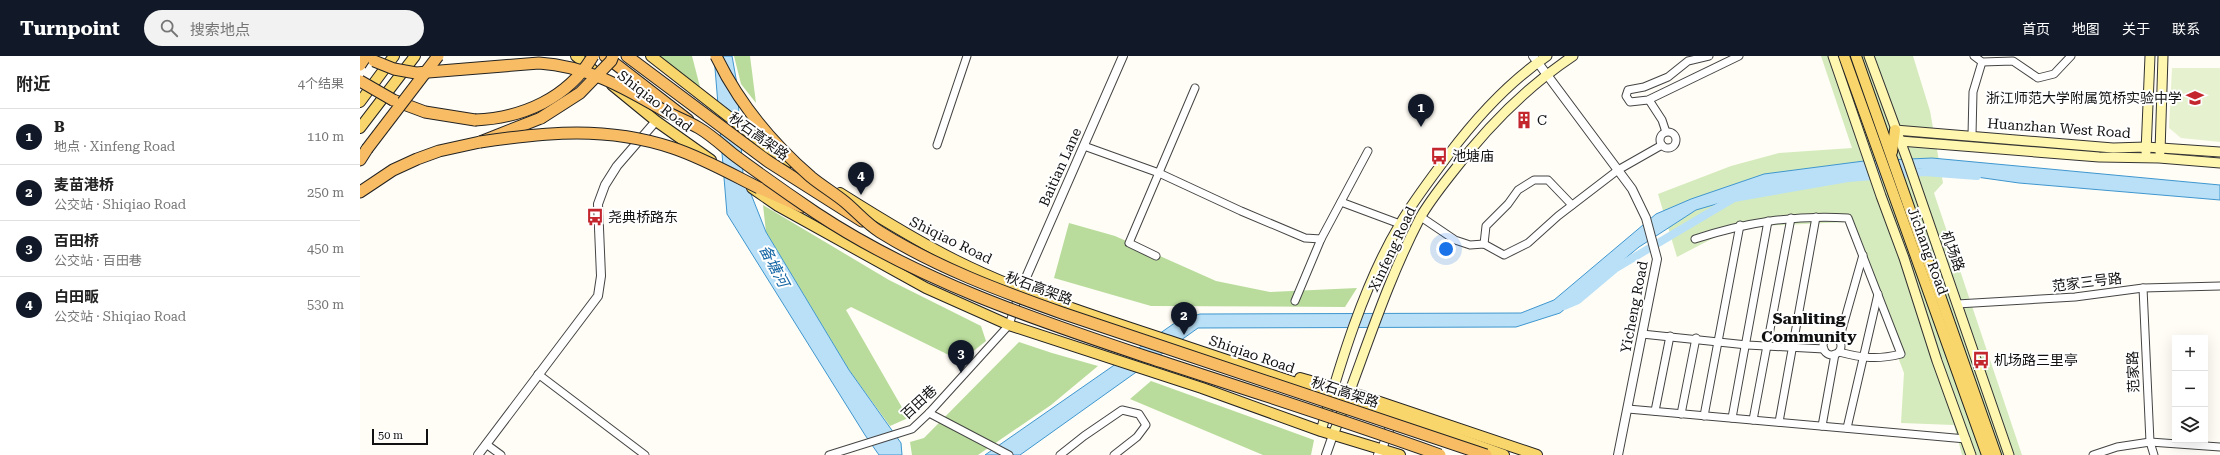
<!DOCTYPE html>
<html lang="zh">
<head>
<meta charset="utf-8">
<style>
  body { margin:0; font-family:"Roboto Serif","Noto Sans SC",serif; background:#f2f2f2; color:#222 }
  .controls { position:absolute; right:12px; bottom:12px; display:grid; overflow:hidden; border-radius:0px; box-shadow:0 4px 16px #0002 }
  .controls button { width:36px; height:36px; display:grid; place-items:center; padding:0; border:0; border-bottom:1px solid #e0e0e0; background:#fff; color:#222; font:20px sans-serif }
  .scale { position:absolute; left:12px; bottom:10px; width:56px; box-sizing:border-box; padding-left:4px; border:2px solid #111; border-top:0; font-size:11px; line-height:14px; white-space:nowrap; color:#111; -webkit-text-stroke:3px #fff; paint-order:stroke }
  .you { position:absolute; left:1086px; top:193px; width:14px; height:14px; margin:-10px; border:3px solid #fff; border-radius:50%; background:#1a73e8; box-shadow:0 0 0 6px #1a73e833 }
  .badge { display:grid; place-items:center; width:26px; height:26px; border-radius:50%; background:#111827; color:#fff; font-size:13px; font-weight:700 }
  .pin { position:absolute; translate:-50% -33px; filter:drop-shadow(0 1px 2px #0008) }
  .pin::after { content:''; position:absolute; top:21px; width:14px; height:12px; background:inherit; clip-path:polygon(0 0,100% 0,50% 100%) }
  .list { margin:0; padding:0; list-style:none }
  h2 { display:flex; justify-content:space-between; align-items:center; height:52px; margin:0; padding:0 16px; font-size:17px }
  h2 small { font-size:13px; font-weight:400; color:#767676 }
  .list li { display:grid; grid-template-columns:26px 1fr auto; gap:12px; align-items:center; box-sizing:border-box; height:56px; padding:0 16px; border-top:1px solid #e0e0e0 }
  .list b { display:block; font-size:15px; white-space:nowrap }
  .list p { margin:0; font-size:13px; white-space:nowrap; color:#767676 }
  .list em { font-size:13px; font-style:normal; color:#767676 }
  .icon { flex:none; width:22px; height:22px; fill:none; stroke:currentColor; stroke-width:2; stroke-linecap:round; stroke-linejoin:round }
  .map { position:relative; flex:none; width:1860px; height:399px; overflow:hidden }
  header { display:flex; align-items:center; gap:24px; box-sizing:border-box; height:56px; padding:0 20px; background:#111827; color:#fff }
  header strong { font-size:19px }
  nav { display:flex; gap:22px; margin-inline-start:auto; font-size:14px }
  .search { width:280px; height:36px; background:#f2f2f2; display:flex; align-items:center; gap:10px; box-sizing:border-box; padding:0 14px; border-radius:22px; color:#767676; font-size:15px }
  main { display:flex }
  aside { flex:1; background:#fff }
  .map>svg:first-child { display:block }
</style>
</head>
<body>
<header>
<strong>Turnpoint</strong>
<div class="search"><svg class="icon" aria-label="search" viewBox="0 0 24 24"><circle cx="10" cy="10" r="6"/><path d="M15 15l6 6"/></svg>搜索地点</div>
<nav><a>首页</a><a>地图</a><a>关于</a><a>联系</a></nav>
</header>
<main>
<aside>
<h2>附近<small>4个结果</small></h2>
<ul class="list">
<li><span class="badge">1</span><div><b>B</b><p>地点 · Xinfeng Road</p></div><em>110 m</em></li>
<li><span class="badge">2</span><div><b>麦苗港桥</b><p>公交站 · Shiqiao Road</p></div><em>250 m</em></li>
<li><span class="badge">3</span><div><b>百田桥</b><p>公交站 · 百田巷</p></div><em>450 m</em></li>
<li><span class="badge">4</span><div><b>白田畈</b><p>公交站 · Shiqiao Road</p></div><em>530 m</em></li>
</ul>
</aside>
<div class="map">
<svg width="1860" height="399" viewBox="0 0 1860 399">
  <rect width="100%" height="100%" fill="#fffdf5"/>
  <!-- green -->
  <path fill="#d5ebbd" d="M 1461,0 L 1553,0 L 1570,55 L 1583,127 L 1574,137 L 1662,399 L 1602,399 L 1594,369 L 1541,367 L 1544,317 L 1487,166 L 1401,170 L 1363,177 L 1317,201 L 1298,138 L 1371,110 L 1419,97 L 1492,92 Z"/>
  <!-- forest -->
  <g fill="#b9dc9c">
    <path d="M 299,0 L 332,0 L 340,31 Z"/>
    <path d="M 374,0 L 390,0 L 396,47 L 381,28 Z"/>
    <path d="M 403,149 L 529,224 L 621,270 L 626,285 L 601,305 L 491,251 L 486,254 L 548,362 L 530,370 L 489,314 L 406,176 Z"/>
    <path d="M 709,167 L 755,180 L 856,225 L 910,236 L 997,232 L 985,251 L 791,250 L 694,222 Z"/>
    <path d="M 659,286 L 692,297 L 738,310 L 691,349 L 618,399 L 552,399 L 550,386 L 564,382 Z"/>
    <path d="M 791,325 L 954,384 L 951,399 L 903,399 L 770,343 Z"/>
  </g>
  <!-- pitch -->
  <path fill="#e6f2cf" d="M 1812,12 L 1860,12 L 1860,86 L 1821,82 L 1809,72 Z"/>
  <!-- water -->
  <g fill="#b9e0f7" stroke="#3f96cf">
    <path d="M 354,0 L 372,0 L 377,28 L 383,118 L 406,176 L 489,314 L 541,387 L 542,399 L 519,399 L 505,379 L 367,158 Z"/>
    <path d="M 1572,102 L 1860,129 L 1860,144 L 1659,127 L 1560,113 L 1408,133 L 1336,154 L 1279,191 L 1200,257 L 1156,271 L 838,272 L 660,399 L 625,399 L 819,264 L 840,258 L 1161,257 L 1194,244 L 1296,158 L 1331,143 L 1404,118 L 1504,105 Z"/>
  </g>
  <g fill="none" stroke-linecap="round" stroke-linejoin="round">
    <!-- canal -->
    <path stroke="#b9e0f7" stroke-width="8" d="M 1204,250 L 1218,244 L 1256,212 L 1374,142 L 1488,122 L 1564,116 L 1617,120"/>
    <!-- minor casing -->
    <g stroke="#444" stroke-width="9">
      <g id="minor">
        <path d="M 1349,0 L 1328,5 L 1308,21 L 1284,31 L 1268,34 L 1266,40 L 1270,46 L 1288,44 L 1379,0"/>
        <path d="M 1614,0 L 1622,6 L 1653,5 L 1678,22 L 1694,18 L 1711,0"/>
        <path d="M 1289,44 L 1302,64 L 1306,76"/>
        <circle cx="1308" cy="84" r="8"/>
        <path d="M 1612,79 L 1613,36 L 1622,6"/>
        <path d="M 577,89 L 607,0"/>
        <path d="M 724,90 L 799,117 L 881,155 L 945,182 L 961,183"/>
        <path d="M 981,146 L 1040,168"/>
        <path d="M 1061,161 L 1095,184 L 1110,189 L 1124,188 L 1144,199 L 1168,187 L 1198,160 L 1258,114 L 1302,89"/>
        <path d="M 1335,183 C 1387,166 1433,159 1488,162 L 1541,298 C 1517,304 1502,302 1479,296"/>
        <path d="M 1124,188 L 1126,170 L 1148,148 L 1158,134 L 1174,124 L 1188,124 L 1212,149"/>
        <path d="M 796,200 L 769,187 L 835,32"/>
        <path d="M 1783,232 L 1790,386 L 1794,399"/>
        <path d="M 935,245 L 961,183 L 1008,95"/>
        <path d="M 1597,248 L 1715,241 L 1783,232 L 1860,230"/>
        <path d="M 1282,278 L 1387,289 L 1464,293"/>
        <circle cx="1472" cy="290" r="9"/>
        <path d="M 1479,284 L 1503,199"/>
        <path d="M 178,318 L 285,399"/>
        <path d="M 1268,353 L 1606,383"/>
        <path d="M 1295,355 L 1310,280"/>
        <path d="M 569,357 L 649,399"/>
        <path d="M 1321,358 L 1336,282"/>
        <path d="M 1344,360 L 1380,169"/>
        <path d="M 1372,362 L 1408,165"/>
        <path d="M 1393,364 L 1431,162"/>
        <path d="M 1419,366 L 1456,161"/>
        <path d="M 1462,370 L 1475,298"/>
        <path d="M 1487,372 L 1518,238"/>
        <path d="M 126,388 L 141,399"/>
        <path d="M 469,399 L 552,373 L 569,357 L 649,269 L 659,238"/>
        <path d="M 700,399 L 724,380 L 762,354 L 779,358 L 786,369 L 777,381 L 754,399"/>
        <path d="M 1733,399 L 1757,391 L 1790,386 L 1860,391"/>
      </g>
    </g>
    <!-- tertiary casing -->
    <g stroke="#444" stroke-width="10">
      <g id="tertiary">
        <path d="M 1173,0 L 1272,133 L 1286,162 L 1297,203 L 1258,399"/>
        <path d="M 661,233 L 763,0"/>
        <path d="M 118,399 L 238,240 L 241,220 L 238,148 L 245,129 L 257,110 L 296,65"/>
        <path d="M 966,399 L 973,379"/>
        <path d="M 1018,399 L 1022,393 L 1033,363"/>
      </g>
    </g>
    <!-- secondary casing -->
    <g stroke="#333" stroke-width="11">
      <g id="secondary">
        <path d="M 1473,0 L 1521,140 L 1544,202 L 1577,305 L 1611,399"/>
        <path d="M 1509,0 L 1548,106 L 1649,399"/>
        <path d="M 1535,74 L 1753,92 L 1786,91 L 1860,96"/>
        <path d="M 1540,85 L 1739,101 L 1799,102 L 1860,107"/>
        <path d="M 1786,96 L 1790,0"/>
        <path d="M 1800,96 L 1803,0"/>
        <path d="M 961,375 C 980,308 1004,228 1040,168 C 1054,144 1072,121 1089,98 C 1116,62 1149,26 1187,0"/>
        <path d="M 973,379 C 1002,307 1024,231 1060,162 C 1069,146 1081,131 1092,117 C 1127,71 1165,32 1213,0"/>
      </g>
    </g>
    <!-- primary casing -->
    <g stroke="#222" stroke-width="12">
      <g id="primary">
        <path d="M 216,0 L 233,14"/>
        <path d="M 291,0 L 409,92 L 431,106"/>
        <path d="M 1484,0 L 1627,399"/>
        <path d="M 1496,0 L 1636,399"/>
        <path d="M 252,29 L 296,65 L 351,104"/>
        <path d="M 0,46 L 34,0"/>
        <path d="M 0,72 L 55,0"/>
        <path d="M 1532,96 L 1535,74"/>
        <path d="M 392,132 L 418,150 L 566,232 L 649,269 L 842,332 L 961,375 L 1040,399"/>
        <path d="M 480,137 C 518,161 555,184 595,204 C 663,238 738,261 810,285 C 922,323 1034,358 1144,399"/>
        <path d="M 940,322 L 990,336 L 1177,399"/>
      </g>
    </g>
    <!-- trunk casing -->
    <g stroke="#222" stroke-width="13">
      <g id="trunk">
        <path d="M 245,0 L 328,64"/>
        <path d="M 267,0 L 409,106 L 502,165"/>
        <path d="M 33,44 L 65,56 L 115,64"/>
        <path d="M 0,104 L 7,93"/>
        <path d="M 399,132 L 442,151"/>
        <path d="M 0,136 L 33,114 L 57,103 L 79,95 L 120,86 L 181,62"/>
      </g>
    </g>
    <!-- minor -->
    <use href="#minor" stroke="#fff" stroke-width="7"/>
    <!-- tertiary -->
    <use href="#tertiary" stroke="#fff" stroke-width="8"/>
    <!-- secondary -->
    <use href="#secondary" stroke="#fff6b0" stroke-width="9"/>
    <!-- primary -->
    <use href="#primary" stroke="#f9d66b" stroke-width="10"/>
    <!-- trunk -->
    <use href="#trunk" stroke="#f7bc64" stroke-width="11"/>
    <!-- trunk-bridge casing -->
    <g stroke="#222" stroke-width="13" stroke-linecap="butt">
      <g id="trunk-bridge">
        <path d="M 356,0 C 378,46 413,88 451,121 C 462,130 474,137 485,146 C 497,156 507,168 520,176 C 576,211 640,235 702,257 L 1126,399"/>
        <path d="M 14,5 L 34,13 L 56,17 L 179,7 C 227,10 263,31 303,54 C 315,61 327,65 339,72 C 351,79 363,90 374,99 C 401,119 428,138 456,157 C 557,224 673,263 787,301 C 885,333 983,364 1080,399"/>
        <path d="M 0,9 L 6,0"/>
        <path d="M 0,25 L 33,44"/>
        <path d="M 181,62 L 220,37 L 251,5 L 253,0"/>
        <path d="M 115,64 C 163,62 208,42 233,0"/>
        <path d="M 120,86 C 187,76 247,70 313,92 C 343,102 371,118 399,132"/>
        <path d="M 7,93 L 78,0"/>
      </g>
    </g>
    <!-- trunk-bridge -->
    <use href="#trunk-bridge" stroke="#f7bc64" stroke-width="11"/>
  </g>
  <!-- icons -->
  <defs>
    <g id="school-bare" transform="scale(1.38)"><path d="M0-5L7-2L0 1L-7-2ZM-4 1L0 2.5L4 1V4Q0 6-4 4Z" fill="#c4262e" stroke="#fff" stroke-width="2.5" paint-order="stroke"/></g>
    <g id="building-bare" transform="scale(1.38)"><path d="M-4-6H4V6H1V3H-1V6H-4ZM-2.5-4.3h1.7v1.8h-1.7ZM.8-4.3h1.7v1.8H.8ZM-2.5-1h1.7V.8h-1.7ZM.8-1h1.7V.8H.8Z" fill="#c4262e" stroke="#fff" stroke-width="2.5" paint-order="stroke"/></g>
    <g id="bus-bare" transform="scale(1.38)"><path d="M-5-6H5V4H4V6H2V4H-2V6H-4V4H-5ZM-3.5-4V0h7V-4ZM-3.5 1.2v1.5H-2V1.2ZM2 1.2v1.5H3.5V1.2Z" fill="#c4262e" stroke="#fff" stroke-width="2.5" paint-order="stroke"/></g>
  </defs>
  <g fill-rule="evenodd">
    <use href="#school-bare" x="1835" y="42"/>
    <use href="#building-bare" x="1164" y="64"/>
    <use href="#bus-bare" x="1079" y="100"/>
    <use href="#bus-bare" x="235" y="161"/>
    <use href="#bus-bare" x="1621" y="304"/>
  </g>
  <g text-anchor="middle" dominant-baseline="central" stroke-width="4" stroke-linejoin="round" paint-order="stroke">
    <!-- poi labels -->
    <g font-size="14" fill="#111" stroke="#fff" text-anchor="start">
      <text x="1822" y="42" text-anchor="end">浙江师范大学附属笕桥实验中学</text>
      <text x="1177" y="64">C</text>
      <text x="1092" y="100">池塘庙</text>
      <text x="248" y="161">尧典桥路东</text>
      <text x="1634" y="304">机场路三里亭</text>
    </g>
    <!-- street labels -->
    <g font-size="14" fill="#111" stroke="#fff">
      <text transform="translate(295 45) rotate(38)">Shiqiao Road</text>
      <text transform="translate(1699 72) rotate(4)">Huanzhan West Road</text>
      <text transform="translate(399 80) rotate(36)">秋石高架路</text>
      <text transform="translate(700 111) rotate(-66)">Baitian Lane</text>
      <text transform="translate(591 184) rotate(26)">Shiqiao Road</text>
      <text transform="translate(1032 193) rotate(-65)">Xinfeng Road</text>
      <text transform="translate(1568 195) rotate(70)">Jichang Road</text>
      <text transform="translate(1593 195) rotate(70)">机场路</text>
      <text transform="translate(1727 226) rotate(-7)">范家三号路</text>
      <text transform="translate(679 232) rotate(20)">秋石高架路</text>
      <text transform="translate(1274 251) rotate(-79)">Yicheng Road</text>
      <text transform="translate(892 298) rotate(19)">Shiqiao Road</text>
      <text transform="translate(1773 316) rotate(-92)">范家路</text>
      <text transform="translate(985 336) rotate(18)">秋石高架路</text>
      <text transform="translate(559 346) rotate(-43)">百田巷</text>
    </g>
    <!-- water labels -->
    <g font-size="15" font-style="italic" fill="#1768a6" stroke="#fff">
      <text transform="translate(414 210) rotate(62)">备塘河</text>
    </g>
    <!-- quarter labels -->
    <g font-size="16" font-weight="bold" fill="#111" stroke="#fff">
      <text x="1449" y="262">Sanliting<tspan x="1449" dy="18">Community</tspan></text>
    </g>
  </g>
</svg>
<div class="controls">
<button>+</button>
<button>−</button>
<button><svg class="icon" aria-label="layers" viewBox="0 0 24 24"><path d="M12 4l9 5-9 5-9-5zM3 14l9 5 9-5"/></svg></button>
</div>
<div class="scale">50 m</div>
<div class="you"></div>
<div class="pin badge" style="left:1061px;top:71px">1</div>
<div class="pin badge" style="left:824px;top:279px">2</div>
<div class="pin badge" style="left:601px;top:317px">3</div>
<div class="pin badge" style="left:501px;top:139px">4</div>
</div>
</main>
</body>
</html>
